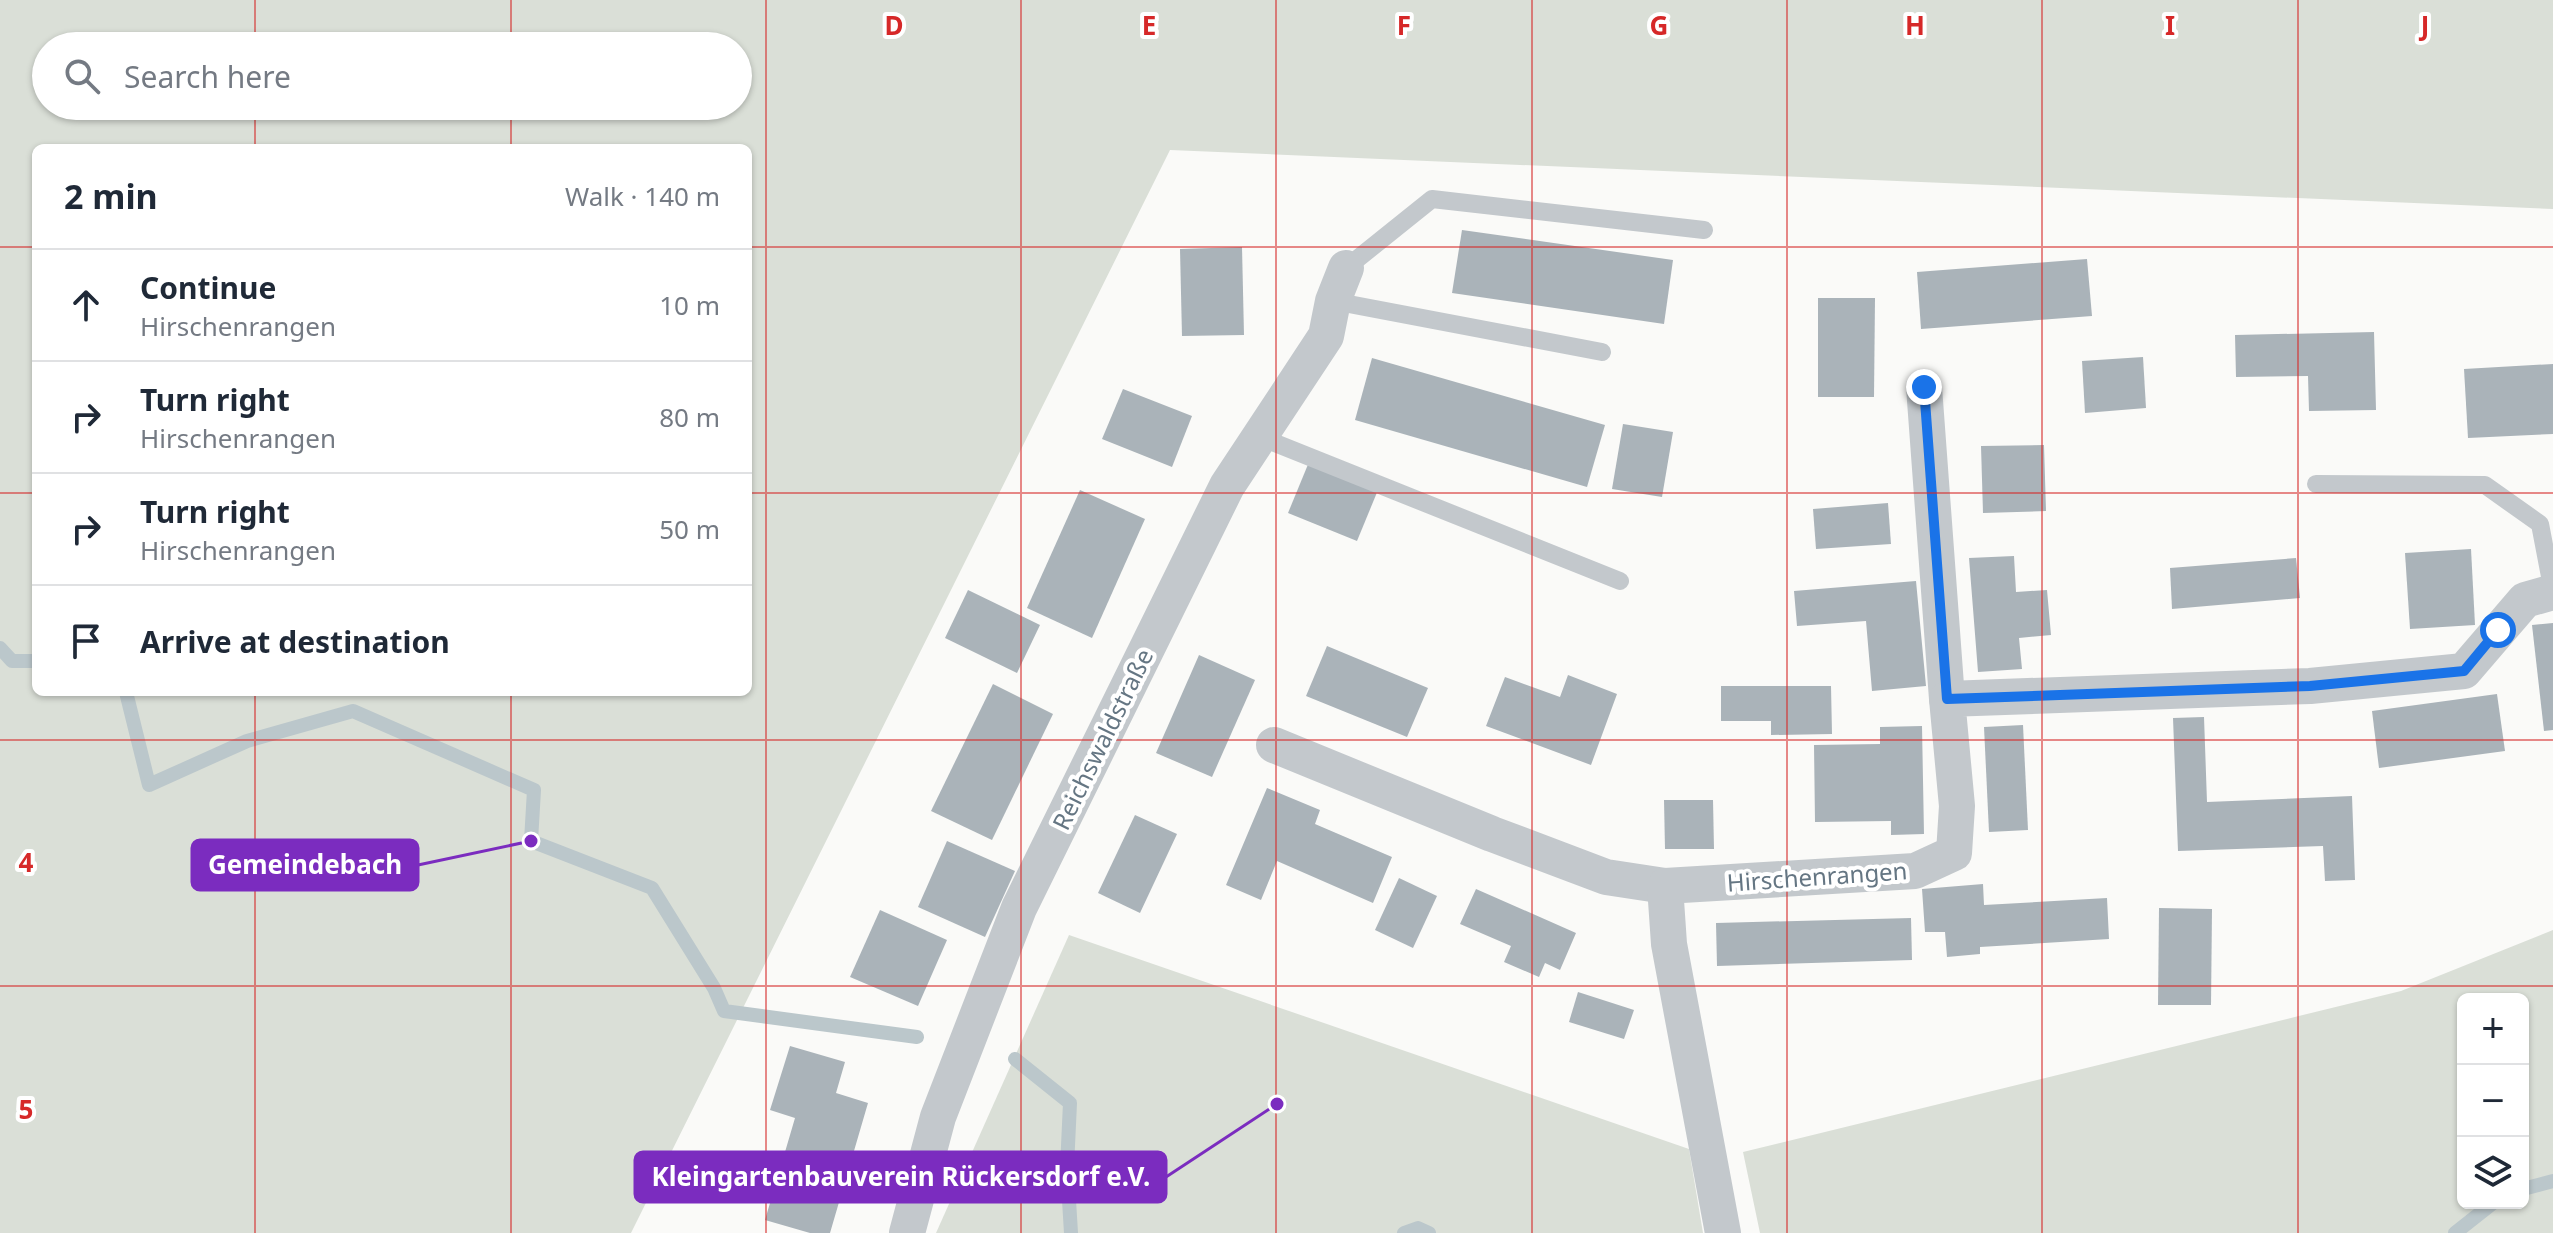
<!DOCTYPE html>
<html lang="en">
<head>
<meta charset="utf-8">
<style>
  body { margin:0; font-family:"Noto Sans",sans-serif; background:#f2f2f3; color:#1f2937 }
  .controls { position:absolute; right:24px; bottom:24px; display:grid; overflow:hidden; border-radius:12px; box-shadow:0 2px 6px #0004 }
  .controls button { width:72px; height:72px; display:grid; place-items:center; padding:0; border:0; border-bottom:2px solid #e0e1e3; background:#fff; color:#1f2937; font:40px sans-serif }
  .stop { position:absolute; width:24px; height:24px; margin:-18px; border:6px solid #1a73e8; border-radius:50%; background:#fff }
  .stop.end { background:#1a73e8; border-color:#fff; box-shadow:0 2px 8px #0008 }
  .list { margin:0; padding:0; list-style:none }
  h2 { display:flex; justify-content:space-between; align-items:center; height:104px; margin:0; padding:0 32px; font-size:34px }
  h2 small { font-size:26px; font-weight:400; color:#747a83 }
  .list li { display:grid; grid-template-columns:52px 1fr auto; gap:24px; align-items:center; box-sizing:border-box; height:112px; padding:0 32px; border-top:2px solid #e0e1e3 }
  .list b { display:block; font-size:30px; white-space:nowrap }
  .list p { margin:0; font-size:26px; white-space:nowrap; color:#747a83 }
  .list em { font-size:26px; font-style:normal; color:#747a83 }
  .icon { flex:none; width:44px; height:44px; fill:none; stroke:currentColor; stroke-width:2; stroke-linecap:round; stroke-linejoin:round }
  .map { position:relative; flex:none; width:2553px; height:1233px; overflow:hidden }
  .search { position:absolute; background:#fff; box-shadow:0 2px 6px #0004; left:32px; top:32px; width:720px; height:88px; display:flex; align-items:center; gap:20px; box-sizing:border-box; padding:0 28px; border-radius:44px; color:#747a83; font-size:30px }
  .panel { position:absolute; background:#fff; box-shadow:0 2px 6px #0004; left:32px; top:144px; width:720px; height:552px; border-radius:12px }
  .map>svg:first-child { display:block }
</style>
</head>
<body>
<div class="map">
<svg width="2553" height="1233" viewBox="0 0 2553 1233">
  <rect width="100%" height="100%" fill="#fafaf8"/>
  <!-- green -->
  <g fill="#dadfd7" fill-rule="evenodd">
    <path d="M 0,0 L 2553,0 L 2553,209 L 1170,150 L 631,1233 L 0,1233 ZM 46,46 L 738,46 L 738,106 L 46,106 ZM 36,148 L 748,148 L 748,692 L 36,692 Z"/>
    <path d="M 2553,930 L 2553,1233 L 1760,1233 L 1743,1152 L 2401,991 ZM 2523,999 L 2523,1203 L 2463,1203 L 2463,999 Z"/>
    <path d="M 1069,935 L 1689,1149 L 1703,1233 L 936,1233 Z"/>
  </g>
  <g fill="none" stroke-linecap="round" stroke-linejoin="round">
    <!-- stream -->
    <g stroke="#bbc7cb" stroke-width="14">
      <path d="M 0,648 L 12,661 L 36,661"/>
      <path d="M 126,692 L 149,785 L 247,741 L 353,711 L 534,790 L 531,841 L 652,888 L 714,988 L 724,1011 L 917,1037"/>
      <path d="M 1015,1059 L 1070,1103 L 1067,1167 L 1071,1233"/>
      <path d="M 2523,1189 L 2553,1181"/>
      <path d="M 1404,1233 L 1418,1228 L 1429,1233"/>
      <path d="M 2455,1233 L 2493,1203"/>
    </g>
  </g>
  <!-- building -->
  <g fill="#aab3b9">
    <path d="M 1462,230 L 1673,260 L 1664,324 L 1452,293 Z"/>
    <path d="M 1242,247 L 1244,335 L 1182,336 L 1180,249 Z"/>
    <path d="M 2087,259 L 2092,316 L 1921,329 L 1917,272 Z"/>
    <path d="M 1818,298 L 1875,298 L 1874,397 L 1818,397 Z"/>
    <path d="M 2374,332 L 2376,410 L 2309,411 L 2308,376 L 2236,377 L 2235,335 Z"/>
    <path d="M 2143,357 L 2146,408 L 2085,413 L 2082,361 Z"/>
    <path d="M 1372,358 L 1605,425 L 1587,487 L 1355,420 Z"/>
    <path d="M 2553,364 L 2553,434 L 2468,438 L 2464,369 Z"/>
    <path d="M 1123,389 L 1192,416 L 1172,467 L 1102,439 Z"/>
    <path d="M 1623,424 L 1673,432 L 1662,497 L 1612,489 Z"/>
    <path d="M 2044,445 L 2046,511 L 1983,513 L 1981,446 Z"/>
    <path d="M 1309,462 L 1378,490 L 1357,541 L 1288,513 Z"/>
    <path d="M 1080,490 L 1145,519 L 1092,638 L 1027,608 Z"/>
    <path d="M 1888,503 L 1891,544 L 1816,549 L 1813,509 Z"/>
    <path d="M 2471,549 L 2475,625 L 2410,629 L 2405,553 Z"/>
    <path d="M 2014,556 L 2016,592 L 2047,590 L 2051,635 L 2019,638 L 2022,669 L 1978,672 L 1969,558 Z"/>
    <path d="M 2296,558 L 2300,598 L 2172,609 L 2170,568 Z"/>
    <path d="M 1916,581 L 1926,686 L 1872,691 L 1866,621 L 1797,626 L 1794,591 Z"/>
    <path d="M 968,590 L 1040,625 L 1017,673 L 945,638 Z"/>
    <path d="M 2553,623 L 2553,730 L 2544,731 L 2532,625 Z"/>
    <path d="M 1327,646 L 1428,688 L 1407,737 L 1306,696 Z"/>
    <path d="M 1199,655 L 1255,680 L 1212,777 L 1156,753 Z"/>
    <path d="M 1568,675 L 1617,694 L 1591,765 L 1486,726 L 1505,677 L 1560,697 Z"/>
    <path d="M 993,684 L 1053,714 L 992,840 L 931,811 Z"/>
    <path d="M 1721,686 L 1831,686 L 1832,734 L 1771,735 L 1771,721 L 1721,721 Z"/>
    <path d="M 2497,694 L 2505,751 L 2379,768 L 2372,711 Z"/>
    <path d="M 2204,717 L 2207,802 L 2352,796 L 2355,880 L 2325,881 L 2323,846 L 2178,851 L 2173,718 Z"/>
    <path d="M 2023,725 L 2028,830 L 1989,832 L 1984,727 Z"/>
    <path d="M 1922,726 L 1924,834 L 1891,835 L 1891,821 L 1815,822 L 1814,745 L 1880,744 L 1880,727 Z"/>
    <path d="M 1267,788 L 1320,810 L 1315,824 L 1392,857 L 1373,903 L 1277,861 L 1261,900 L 1226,885 Z"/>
    <path d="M 1664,800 L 1713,800 L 1714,849 L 1665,849 Z"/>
    <path d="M 1135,815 L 1177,834 L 1140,913 L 1098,893 Z"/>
    <path d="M 947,841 L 1015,871 L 985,937 L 918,907 Z"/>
    <path d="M 1399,878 L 1437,896 L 1413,948 L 1375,930 Z"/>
    <path d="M 1983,884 L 1984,905 L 2107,898 L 2109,939 L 1980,947 L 1980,954 L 1947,957 L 1945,932 L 1925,932 L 1922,889 Z"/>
    <path d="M 1476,889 L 1576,933 L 1560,970 L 1545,963 L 1539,977 L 1504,962 L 1511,946 L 1460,924 Z"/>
    <path d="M 2159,908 L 2212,909 L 2211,1005 L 2158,1005 Z"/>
    <path d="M 880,910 L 947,940 L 918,1006 L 850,977 Z"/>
    <path d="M 1911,918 L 1912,960 L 1717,966 L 1716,923 Z"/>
    <path d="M 1578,992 L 1634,1010 L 1624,1039 L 1569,1022 Z"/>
    <path d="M 790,1046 L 845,1062 L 836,1093 L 868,1103 L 830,1233 L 810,1233 L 765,1220 L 795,1118 L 770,1110 Z"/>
  </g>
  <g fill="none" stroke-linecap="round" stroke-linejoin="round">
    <!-- service -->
    <g stroke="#c3c8cc" stroke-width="18">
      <path d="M 1346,268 L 1432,199 L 1704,230"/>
      <path d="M 1333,301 L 1602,352"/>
      <path d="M 1260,437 L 1620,581"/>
      <path d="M 2316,484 L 2485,485 L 2540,524 L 2553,592"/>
    </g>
    <!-- minor -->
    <g stroke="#c3c8cc" stroke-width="36">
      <path d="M 1924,387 L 1947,699"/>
      <path d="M 1274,745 L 1492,834 L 1606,877 L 1665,886"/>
      <path d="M 907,1233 L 938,1117 L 1019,908 L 1227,486 L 1326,336 L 1333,301 L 1346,268"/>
      <path d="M 1723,1233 L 1669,944 L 1665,886 L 1915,871 L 1954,853 L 1957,806 L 1947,699 L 2310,686 L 2464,671 L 2525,600 L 2553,592"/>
    </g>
  </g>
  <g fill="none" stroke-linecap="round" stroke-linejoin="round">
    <!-- route -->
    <path stroke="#1a73e8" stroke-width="10" d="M 1924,387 L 1947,699 L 2310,686 L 2464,671 L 2498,630"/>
  </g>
  <!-- grid -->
  <path fill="none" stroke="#d62828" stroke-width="2" stroke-opacity="0.55" d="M 255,0 L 255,46M 511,0 L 511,46M 766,0 L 766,1233M 1021,0 L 1021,1233M 1276,0 L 1276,1233M 1532,0 L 1532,1233M 1787,0 L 1787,1233M 2042,0 L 2042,1233M 2298,0 L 2298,1233M 255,106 L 255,148M 511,106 L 511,148M 0,247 L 36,247M 748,247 L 2553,247M 0,493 L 36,493M 748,493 L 2553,493M 255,692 L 255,1233M 511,692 L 511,1233M 0,740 L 2553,740M 0,986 L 2553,986"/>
  <g text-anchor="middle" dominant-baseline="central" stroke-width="8" stroke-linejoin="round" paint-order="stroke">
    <!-- street labels -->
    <g font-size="24" fill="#657683" stroke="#fff">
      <text transform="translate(1102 739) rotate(-64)">Reichswaldstraße</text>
      <text transform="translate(1817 876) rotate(-4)">Hirschenrangen</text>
    </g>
  </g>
  <g font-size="26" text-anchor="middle" font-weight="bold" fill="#d62828" stroke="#fff" stroke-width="8" stroke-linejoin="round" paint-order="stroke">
    <text x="894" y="35">D</text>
    <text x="1149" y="35">E</text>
    <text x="1404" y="35">F</text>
    <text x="1659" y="35">G</text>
    <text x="1915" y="35">H</text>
    <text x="2170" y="35">I</text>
    <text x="2425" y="35">J</text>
    <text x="26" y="872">4</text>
    <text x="26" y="1119">5</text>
  </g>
  <!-- callouts -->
  <path fill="none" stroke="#7b2cbf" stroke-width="3" d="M531 841L418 865M1277 1104L1166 1177"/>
  <g fill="#7b2cbf" stroke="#fff" stroke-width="3">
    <circle cx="531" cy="841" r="8"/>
    <circle cx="1277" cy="1104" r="8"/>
  </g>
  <g fill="#7b2cbf" stroke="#7b2cbf" stroke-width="3">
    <rect x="192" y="840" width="226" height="50" rx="8"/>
    <rect x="635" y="1152" width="531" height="50" rx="8"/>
  </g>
  <g font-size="26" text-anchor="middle" font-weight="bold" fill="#fff">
    <text x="305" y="874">Gemeindebach</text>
    <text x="901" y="1186">Kleingartenbauverein Rückersdorf e.V.</text>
  </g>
</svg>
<div class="controls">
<button>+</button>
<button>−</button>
<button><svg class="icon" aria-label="layers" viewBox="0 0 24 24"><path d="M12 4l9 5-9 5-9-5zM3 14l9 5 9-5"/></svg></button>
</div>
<div class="stop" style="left:2498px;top:630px"></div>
<div class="stop end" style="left:1924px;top:387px"></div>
<div class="search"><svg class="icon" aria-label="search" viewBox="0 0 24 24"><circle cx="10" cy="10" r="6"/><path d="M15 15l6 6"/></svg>Search here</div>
<section class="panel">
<h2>2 min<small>Walk · 140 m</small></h2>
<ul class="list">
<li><svg class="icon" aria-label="ahead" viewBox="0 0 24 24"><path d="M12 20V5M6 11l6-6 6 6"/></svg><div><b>Continue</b><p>Hirschenrangen</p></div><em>10 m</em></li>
<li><svg class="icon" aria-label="right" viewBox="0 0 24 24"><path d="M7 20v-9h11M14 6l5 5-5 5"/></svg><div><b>Turn right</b><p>Hirschenrangen</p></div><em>80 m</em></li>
<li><svg class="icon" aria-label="right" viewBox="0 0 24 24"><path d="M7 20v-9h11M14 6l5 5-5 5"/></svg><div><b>Turn right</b><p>Hirschenrangen</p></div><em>50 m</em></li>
<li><svg class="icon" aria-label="arrive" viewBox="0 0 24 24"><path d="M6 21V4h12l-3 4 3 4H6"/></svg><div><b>Arrive at destination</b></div></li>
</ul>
</section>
</div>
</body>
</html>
